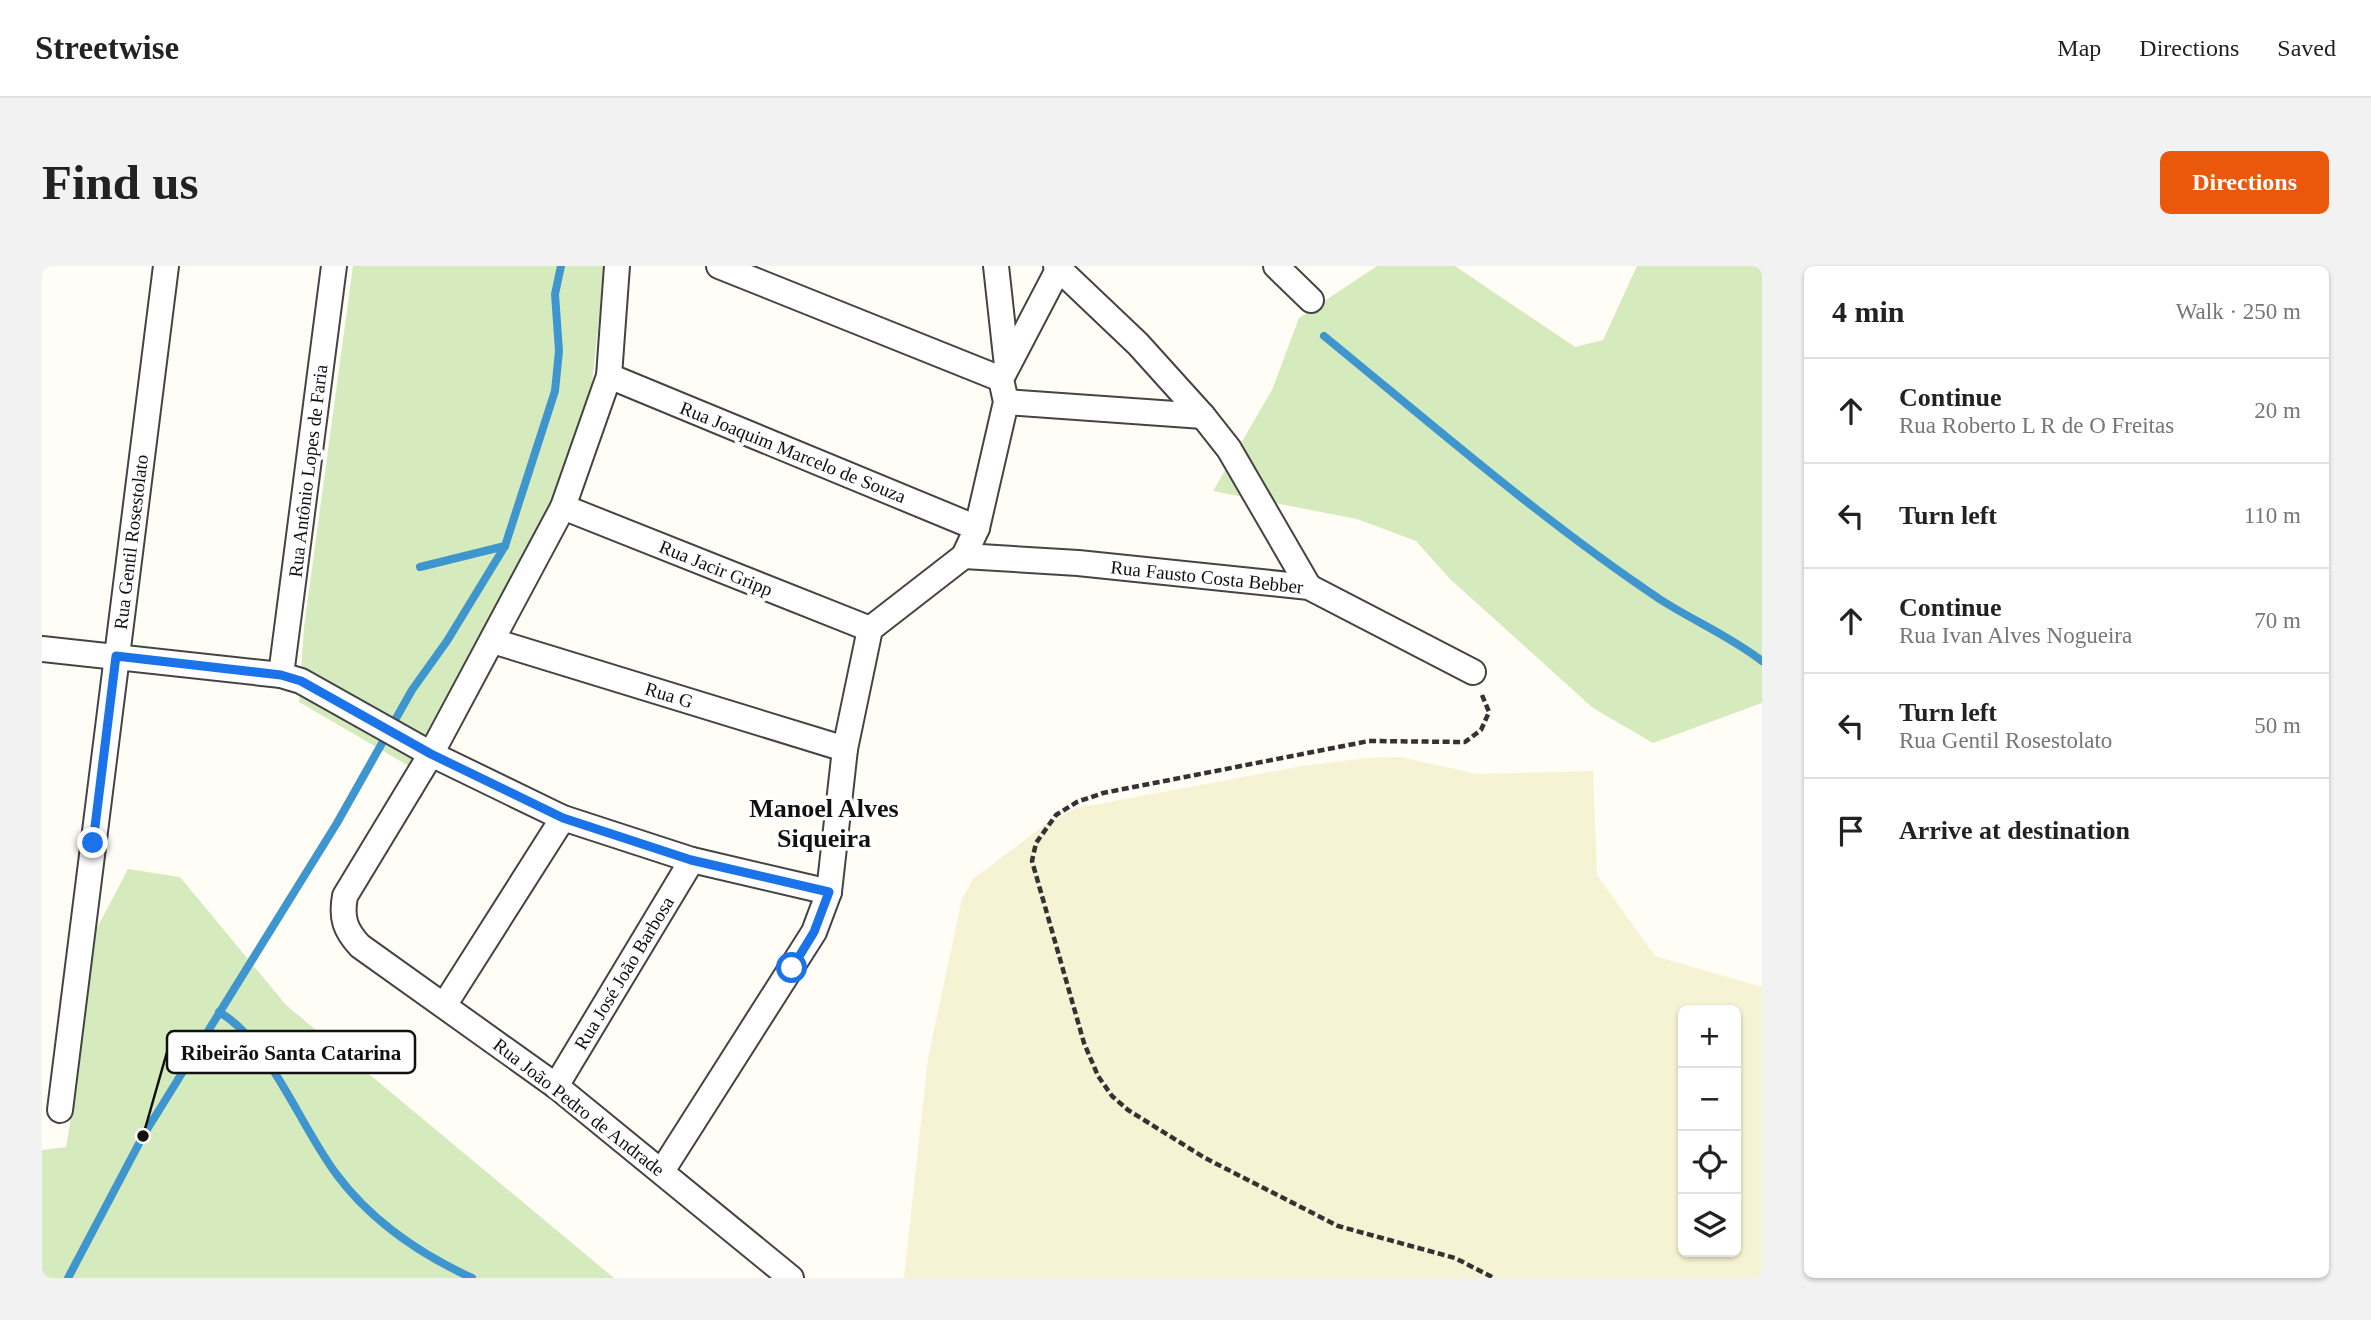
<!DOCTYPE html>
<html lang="en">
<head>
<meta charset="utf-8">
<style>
  body { margin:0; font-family:"Times New Roman",serif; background:#f2f2f2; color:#222 }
  .controls { position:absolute; right:21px; bottom:21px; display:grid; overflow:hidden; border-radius:10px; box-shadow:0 2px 5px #0004 }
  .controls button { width:63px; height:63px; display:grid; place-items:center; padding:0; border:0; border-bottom:2px solid #e0e0e0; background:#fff; color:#222; font:35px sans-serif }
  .stop { position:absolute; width:21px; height:21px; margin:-16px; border:5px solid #1a73e8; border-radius:50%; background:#fff }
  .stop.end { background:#1a73e8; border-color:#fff; box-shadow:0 2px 7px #0008 }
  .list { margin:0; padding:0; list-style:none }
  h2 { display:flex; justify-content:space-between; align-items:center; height:91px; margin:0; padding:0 28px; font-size:30px }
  h2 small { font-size:23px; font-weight:400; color:#767676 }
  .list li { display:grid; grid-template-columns:46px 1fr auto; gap:21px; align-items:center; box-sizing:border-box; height:105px; padding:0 28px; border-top:2px solid #e0e0e0 }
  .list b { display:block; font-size:26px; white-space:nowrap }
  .list p { margin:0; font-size:23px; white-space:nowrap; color:#767676 }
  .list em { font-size:23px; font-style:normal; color:#767676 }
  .icon { flex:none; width:38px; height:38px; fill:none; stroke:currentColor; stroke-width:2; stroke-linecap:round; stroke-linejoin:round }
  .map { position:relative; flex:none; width:1720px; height:1012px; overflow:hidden; border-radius:10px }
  header { display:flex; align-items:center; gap:42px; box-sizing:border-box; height:98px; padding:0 35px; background:#fff; border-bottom:2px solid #e0e0e0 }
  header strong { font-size:33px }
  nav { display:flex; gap:38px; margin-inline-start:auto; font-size:24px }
  .intro { display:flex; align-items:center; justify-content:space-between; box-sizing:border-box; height:168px; padding:0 42px }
  h1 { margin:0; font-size:49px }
  .button { padding:18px 32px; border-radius:10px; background:#ea580c; color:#fff; font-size:24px; font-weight:700 }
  main { display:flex; gap:42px; padding:0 42px }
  aside { flex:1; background:#fff; border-radius:10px; box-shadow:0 2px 5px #0004 }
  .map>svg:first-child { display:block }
</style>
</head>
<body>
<header>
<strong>Streetwise</strong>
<nav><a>Map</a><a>Directions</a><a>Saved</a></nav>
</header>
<div class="intro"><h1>Find us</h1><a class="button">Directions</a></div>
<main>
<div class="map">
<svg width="1720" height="1012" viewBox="0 0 1720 1012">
  <rect width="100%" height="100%" fill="#fffdf5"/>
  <!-- farmland -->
  <path fill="#f6f3d4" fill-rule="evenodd" d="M 1358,491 L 1436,508 L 1551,505 L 1555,609 L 1613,690 L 1720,721 L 1720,1012 L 862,1012 L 886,792 L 920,633 L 931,613 L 1004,558 L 1035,542 L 1260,500 L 1325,492 ZM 1641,744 L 1694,744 L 1694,986 L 1641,986 Z"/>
  <!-- green -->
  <g fill="#d5ebbd">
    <path d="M 311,0 L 563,0 L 548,134 L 526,211 L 372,503 L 257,436 L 262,361 Z"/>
    <path d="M 1335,0 L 1413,0 L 1533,81 L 1561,74 L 1595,0 L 1720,0 L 1720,437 L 1611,477 L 1551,442 L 1408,313 L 1374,275 L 1315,253 L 1171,225 L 1230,124 L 1257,52 Z"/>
    <path d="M 86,603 L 138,611 L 244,739 L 572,1012 L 0,1012 L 0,884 L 24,881 L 30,846 L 45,681 Z"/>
  </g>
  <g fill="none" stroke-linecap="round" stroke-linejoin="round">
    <!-- stream -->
    <g stroke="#3f96cf" stroke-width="8">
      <path d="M 1282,70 C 1392,160 1501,255 1619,334 C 1652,355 1689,371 1720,395"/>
      <path d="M 378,301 L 463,280"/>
      <path d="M 177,746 C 227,774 259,862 295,909 C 330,956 378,988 430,1012"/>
      <path d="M 26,1012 L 101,870 L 295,557 L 370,424 L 405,375 L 463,280 L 513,125 L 517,85 L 513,28 L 519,0"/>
    </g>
    <!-- minor casing -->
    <g stroke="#444" stroke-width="28">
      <g id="minor">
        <path d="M 575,0 L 567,110 L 521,241 L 389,488 L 303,630 C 299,652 303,664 318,680 L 514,820 L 749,1012"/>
        <path d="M 677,0 L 959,113"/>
        <path d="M 954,0 L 965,100"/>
        <path d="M 1014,0 L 1096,78 L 1161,150 L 1187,183 L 1267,321"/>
        <path d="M 1234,0 L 1269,34"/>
        <path d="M 567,110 L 935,262"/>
        <path d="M 964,136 L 1161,150"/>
        <path d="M 521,241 L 828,363"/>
        <path d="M 922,290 L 1036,297 L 1267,321 L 1431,406"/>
        <path d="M 451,375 L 803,483"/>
        <path d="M 0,383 L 239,409 L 259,415 L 389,488 L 521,552 L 650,594 L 787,626"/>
        <path d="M 239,409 L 292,0"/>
        <path d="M 403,738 L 521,552"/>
        <path d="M 514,820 L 650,594"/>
        <path d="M 18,844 L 124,0"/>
        <path d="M 620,905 L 772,666 L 787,626 L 803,483 L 828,363 L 922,290 L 935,262 L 964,136 L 959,113 L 1018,0"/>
      </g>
    </g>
    <!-- path -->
    <path stroke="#333" stroke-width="4.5" stroke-dasharray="7 3.5" stroke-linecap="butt" d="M 1440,429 L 1447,446 L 1439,464 L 1423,476 L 1327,475 L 1061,527 L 1035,536 L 1014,549 L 994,577 L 990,595 L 1042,777 L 1056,810 L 1070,830 L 1086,844 L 1163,892 L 1296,960 L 1413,992 L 1452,1012"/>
    <!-- minor -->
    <use href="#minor" stroke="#fff" stroke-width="24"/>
  </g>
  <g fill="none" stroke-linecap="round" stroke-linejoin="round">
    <!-- route -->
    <path stroke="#1a73e8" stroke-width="9" d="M 51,577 L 74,390 L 239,409 L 259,415 L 389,488 L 521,552 L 649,594 L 787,626 L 772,666 L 750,702"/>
  </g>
  <g text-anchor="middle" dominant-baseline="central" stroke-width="7" stroke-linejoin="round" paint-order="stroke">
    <!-- street labels -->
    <g font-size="19" fill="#111" stroke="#fff">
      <text transform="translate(751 186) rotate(22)">Rua Joaquim Marcelo de Souza</text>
      <text transform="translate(266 205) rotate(-83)">Rua Antônio Lopes de Faria</text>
      <text transform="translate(89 276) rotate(-83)">Rua Gentil Rosestolato</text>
      <text transform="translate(674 302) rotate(22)">Rua Jacir Gripp</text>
      <text transform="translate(1165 311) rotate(6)">Rua Fausto Costa Bebber</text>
      <text transform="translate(627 429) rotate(17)">Rua G</text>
      <text transform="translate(582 707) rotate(-59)">Rua José João Barbosa</text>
      <text transform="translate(537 841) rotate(38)">Rua João Pedro de Andrade</text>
    </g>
    <!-- district labels -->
    <g font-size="26" font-weight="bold" fill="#111" stroke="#fff">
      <text x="782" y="542">Manoel Alves<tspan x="782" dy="30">Siqueira</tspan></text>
    </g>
  </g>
  <!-- callouts -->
  <path fill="none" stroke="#111" stroke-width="2.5" d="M101 870L125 786"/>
  <circle fill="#111" stroke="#fff" stroke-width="2.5" cx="101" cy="870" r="7"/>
  <rect fill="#fff" stroke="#111" stroke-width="2.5" x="125" y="765" width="248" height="42" rx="7"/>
  <g font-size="21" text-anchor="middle" font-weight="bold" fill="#111">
    <text x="249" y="794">Ribeirão Santa Catarina</text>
  </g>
</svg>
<div class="controls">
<button>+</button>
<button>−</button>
<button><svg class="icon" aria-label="locate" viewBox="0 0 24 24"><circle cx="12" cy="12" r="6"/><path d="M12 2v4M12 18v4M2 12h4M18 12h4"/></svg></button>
<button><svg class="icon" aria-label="layers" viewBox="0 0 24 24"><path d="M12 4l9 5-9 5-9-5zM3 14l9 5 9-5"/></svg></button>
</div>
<div class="stop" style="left:750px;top:702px"></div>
<div class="stop end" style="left:51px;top:577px"></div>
</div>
<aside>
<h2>4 min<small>Walk · 250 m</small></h2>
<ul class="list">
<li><svg class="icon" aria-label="ahead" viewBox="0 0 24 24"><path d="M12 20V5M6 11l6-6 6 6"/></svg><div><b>Continue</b><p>Rua Roberto L R de O Freitas</p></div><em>20 m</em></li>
<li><svg class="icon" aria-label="left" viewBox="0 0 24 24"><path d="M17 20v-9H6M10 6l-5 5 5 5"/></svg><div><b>Turn left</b></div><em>110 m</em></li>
<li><svg class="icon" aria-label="ahead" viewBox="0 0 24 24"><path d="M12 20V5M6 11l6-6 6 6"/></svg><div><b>Continue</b><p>Rua Ivan Alves Nogueira</p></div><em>70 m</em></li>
<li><svg class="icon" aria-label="left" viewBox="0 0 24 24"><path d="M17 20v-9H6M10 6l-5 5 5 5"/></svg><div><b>Turn left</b><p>Rua Gentil Rosestolato</p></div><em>50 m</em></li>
<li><svg class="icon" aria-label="arrive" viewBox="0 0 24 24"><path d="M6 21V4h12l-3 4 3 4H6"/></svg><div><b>Arrive at destination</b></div></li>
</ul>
</aside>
</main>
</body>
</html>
